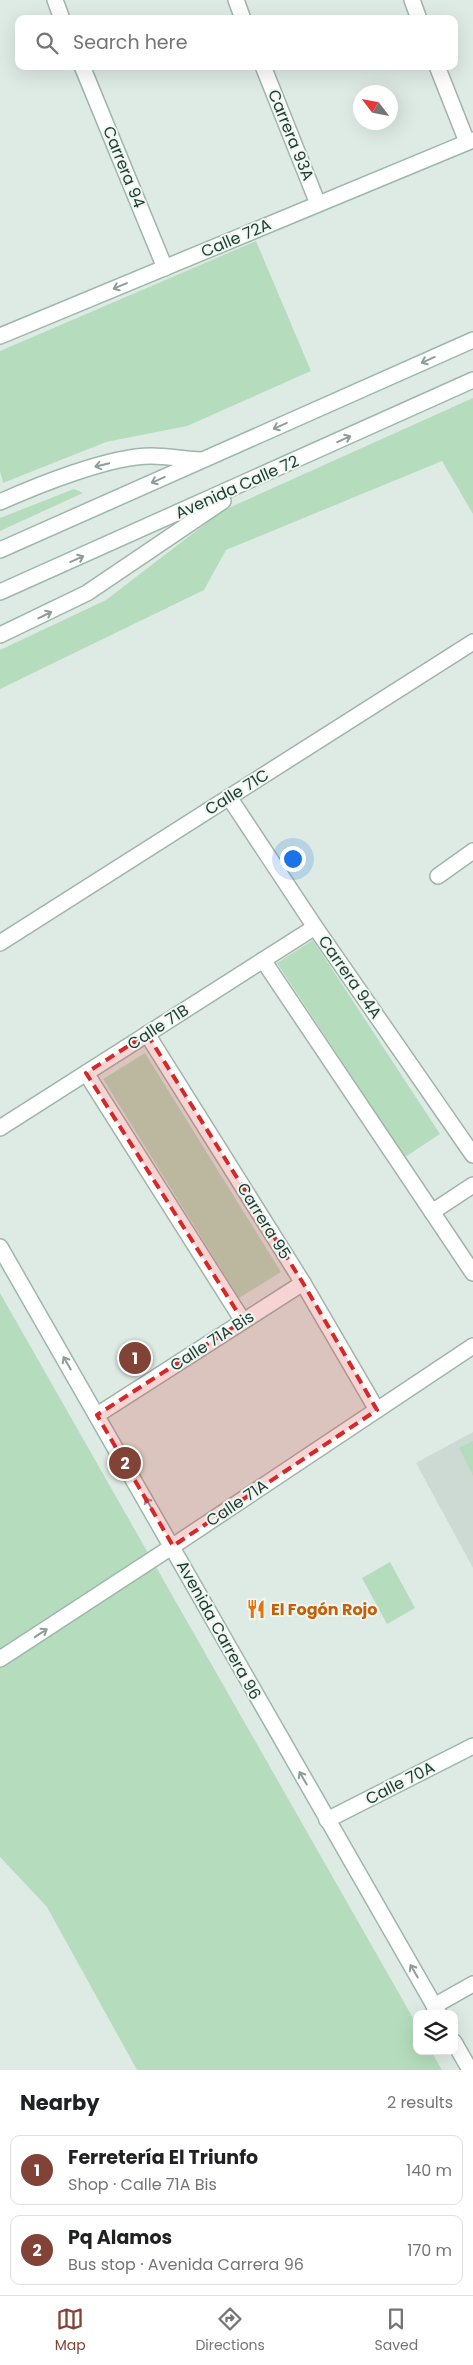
<!DOCTYPE html>
<html lang="en">
<head>
<meta charset="utf-8">
<style>
  body { margin:0; font-family:Poppins,sans-serif; background:#f2f2f2; color:#202124 }
  .controls { position:absolute; right:15px; bottom:15px; display:grid; overflow:hidden; border-radius:10px; box-shadow:0 5px 20px #0002 }
  .controls button { width:45px; height:45px; display:grid; place-items:center; padding:0; border:0; border-bottom:1px solid #e0e0e0; background:#fff; color:#202124; font:25px sans-serif }
  .compass { position:absolute; left:353px; top:85px; width:45px; height:45px; border-radius:50%; background:#fff; box-shadow:0 5px 20px #0002; rotate:302deg }
  .you { position:absolute; left:292px; top:858px; width:18px; height:18px; margin:-12px; border:4px solid #fff; border-radius:50%; background:#1a73e8; box-shadow:0 0 0 8px #1a73e833 }
  .badge { display:grid; place-items:center; width:32px; height:32px; border-radius:50%; background:#824337; color:#fff; font-size:16px; font-weight:700 }
  .pin { position:absolute; translate:-50% -50%; border:2px solid #fff; box-shadow:0 1px 5px #0006 }
  .list { margin:0; padding:0; list-style:none }
  h2 { display:flex; justify-content:space-between; align-items:center; height:65px; margin:0; padding:0 20px; font-size:21px }
  h2 small { font-size:16px; font-weight:400; color:#757577 }
  .list li { display:grid; grid-template-columns:32px 1fr auto; gap:15px; align-items:center; box-sizing:border-box; height:70px; margin:0 10px 10px; padding:0 10px; border:1px solid #e0e0e0; border-radius:10px }
  .list b { display:block; font-size:19px; white-space:nowrap }
  .list p { margin:0; font-size:16px; white-space:nowrap; color:#757577 }
  .list em { font-size:16px; font-style:normal; color:#757577 }
  .icon { flex:none; width:28px; height:28px; fill:none; stroke:currentColor; stroke-width:2; stroke-linecap:round; stroke-linejoin:round }
  .map { position:relative; flex:none; width:473px; height:2070px; overflow:hidden }
  .search { position:absolute; background:#fff; box-shadow:0 5px 20px #0002; left:15px; right:15px; top:15px; height:55px; display:flex; align-items:center; gap:12px; box-sizing:border-box; padding:0 18px; border-radius:10px; color:#757577; font-size:19px }
  .sheet { height:225px; background:#fff }
  nav { display:flex; justify-content:space-around; align-items:center; box-sizing:border-box; height:70px; border-top:1px solid #e0e0e0; background:#fff; font-size:14px; color:#757577 }
  nav a { display:grid; justify-items:center; gap:2px }
  nav .on { color:#824337 }
  .map>svg:first-child { display:block }
</style>
</head>
<body>
<div class="map">
<svg width="473" height="2070" viewBox="0 0 473 2070">
  <rect width="100%" height="100%" fill="#deebe4"/>
  <!-- built -->
  <path fill="#ccdad3" d="M 473,1432 L 473,1568 L 416,1463 Z"/>
  <!-- green -->
  <g fill="#b5ddbd">
    <path d="M 256,241 L 311,371 L 187,426 L 106,442 L 3,483 L 0,471 L 0,351 Z"/>
    <path d="M 473,398 L 473,514 L 442,461 L 226,550 L 204,590 L 0,689 L 0,650 L 106,600 L 222,511 Z"/>
    <path d="M 74,489 L 83,493 L 0,531 L 0,518 Z"/>
    <path d="M 313,940 L 440,1134 L 405,1157 L 277,963 Z"/>
    <path d="M 145,1053 L 281,1272 L 239,1298 L 103,1079 Z"/>
    <path d="M 0,1293 L 417,2025 L 417,2051 L 431,2051 L 442,2070 L 137,2070 L 47,1907 L 0,1857 Z"/>
    <path d="M 473,1441 L 473,1476 L 459,1448 Z"/>
    <path d="M 390,1562 L 415,1608 L 387,1624 L 362,1578 Z"/>
  </g>
  <g fill="none" stroke-linecap="round" stroke-linejoin="round">
    <!-- street casing -->
    <g stroke="#a1b3ab" stroke-width="18">
      <g id="street">
        <path d="M 236,0 L 243,19"/>
        <path d="M 412,0 L 419,19"/>
        <path d="M 263,66 L 318,204"/>
        <path d="M 437,66 L 467,142"/>
        <path d="M 229,797 L 315,927 L 473,1155"/>
        <path d="M 438,876 L 473,851"/>
        <path d="M 0,943 L 473,642"/>
        <path d="M 263,960 L 473,1273"/>
        <path d="M 147,1034 L 303,1283 L 377,1410"/>
        <path d="M 86,1073 L 243,1321"/>
        <path d="M 0,1128 L 315,927"/>
        <path d="M 432,1212 L 473,1185"/>
        <path d="M 97,1415 L 303,1283"/>
        <path d="M 173,1546 L 473,1346"/>
        <path d="M 434,2006 L 473,1984"/>
      </g>
    </g>
    <!-- secondary casing -->
    <g stroke="#9db7ab" stroke-width="18">
      <g id="secondary">
        <path d="M 55,0 L 62,19"/>
        <path d="M 82,66 L 165,268"/>
        <path d="M 0,336 L 473,140"/>
        <path d="M 0,502 C 38,485 110,456 151,456 C 167,456 184,459 201,460"/>
        <path d="M 0,550 L 473,340"/>
        <path d="M 0,592 L 473,380"/>
        <path d="M 0,635 L 87,593 L 223,501"/>
        <path d="M 0,1247 L 439,2014"/>
        <path d="M 0,1659 L 173,1546"/>
        <path d="M 327,1820 L 473,1746"/>
        <path d="M 454,2042 L 470,2070"/>
      </g>
    </g>
    <!-- street -->
    <use href="#street" stroke="#fff" stroke-width="15"/>
    <!-- secondary -->
    <use href="#secondary" stroke="#fff" stroke-width="15"/>
  </g>
  <!-- one-way arrows -->
  <defs><path id="oneway-shaft" d="M-6 0H5M1.5-3L5.5 0L1.5 3" fill="none" stroke-width="1.6" stroke-linecap="round" stroke-linejoin="round" transform="scale(1.25)"/></defs>
  <g stroke="#8f9d98">
    <use href="#oneway-shaft" transform="translate(120 286) rotate(157)"/>
    <use href="#oneway-shaft" transform="translate(428 360) rotate(156)"/>
    <use href="#oneway-shaft" transform="translate(280 426) rotate(156)"/>
    <use href="#oneway-shaft" transform="translate(344 439) rotate(-24)"/>
    <use href="#oneway-shaft" transform="translate(102 465) rotate(166)"/>
    <use href="#oneway-shaft" transform="translate(158 480) rotate(156)"/>
    <use href="#oneway-shaft" transform="translate(77 559) rotate(-24)"/>
    <use href="#oneway-shaft" transform="translate(45 615) rotate(-26)"/>
    <use href="#oneway-shaft" transform="translate(67 1363) rotate(-120)"/>
    <use href="#oneway-shaft" transform="translate(149 1504) rotate(-120)"/>
    <use href="#oneway-shaft" transform="translate(41 1633) rotate(-33)"/>
    <use href="#oneway-shaft" transform="translate(303 1778) rotate(-120)"/>
    <use href="#oneway-shaft" transform="translate(414 1971) rotate(-120)"/>
  </g>
  <!-- marked area -->
  <path fill="#d62828" fill-opacity="0.2" stroke="#d62828" stroke-width="4" stroke-dasharray="10 6" stroke-linejoin="round" d="M 147,1034 L 303,1283 L 377,1410 L 173,1546 L 97,1415 L 243,1321 L 86,1073 Z"/>
  <!-- icons -->
  <defs>
    <g id="restaurant-bare" transform="scale(1.5)"><path d="M-5-6h1v4h1v-4h1v4h1v-4h1v5L-1.5 .5V6h-2V.5L-5-1ZM5-6V6H3V1.5H1.5Q1.5-4 5-6Z" fill="#e8710a" stroke="#eef7f2" stroke-width="2.5" paint-order="stroke"/></g>
  </defs>
  <g fill-rule="evenodd">
    <use href="#restaurant-bare" x="256" y="1609"/>
  </g>
  <g text-anchor="middle" dominant-baseline="central" stroke-width="4" stroke-linejoin="round" paint-order="stroke">
    <!-- street labels -->
    <g font-size="16" fill="#1f3b31" stroke="#eef7f2">
      <text transform="translate(291 135) rotate(68)">Carrera 93A</text>
      <text transform="translate(124 167) rotate(68)">Carrera 94</text>
      <text transform="translate(236 238) rotate(-23)">Calle 72A</text>
      <text transform="translate(237 487) rotate(-24)">Avenida Calle 72</text>
      <text transform="translate(237 792) rotate(-32)">Calle 71C</text>
      <text transform="translate(350 977) rotate(55)">Carrera 94A</text>
      <text transform="translate(158 1027) rotate(-33)">Calle 71B</text>
      <text transform="translate(264 1221) rotate(58)">Carrera 95</text>
      <text transform="translate(212 1341) rotate(-33)">Calle 71A Bis</text>
      <text transform="translate(237 1503) rotate(-34)">Calle 71A</text>
      <text transform="translate(219 1630) rotate(61)">Avenida Carrera 96</text>
      <text transform="translate(400 1783) rotate(-27)">Calle 70A</text>
    </g>
    <!-- food labels -->
    <g font-size="16" font-weight="bold" fill="#c56008" stroke="#eef7f2" text-anchor="start">
      <text x="271" y="1609">El Fogón Rojo</text>
    </g>
  </g>
</svg>
<div class="controls">
<button><svg class="icon" aria-label="layers" viewBox="0 0 24 24"><path d="M12 4l9 5-9 5-9-5zM3 14l9 5 9-5"/></svg></button>
</div>
<svg class="compass" viewBox="-18 -18 36 36"><path d="M0-13l5 13h-10z" fill="#e53935"/><path d="M0 13l5-13h-10z" fill="#757577"/></svg>
<div class="you"></div>
<div class="pin badge" style="left:135px;top:1358px">1</div>
<div class="pin badge" style="left:125px;top:1463px">2</div>
<div class="search"><svg class="icon" aria-label="search" viewBox="0 0 24 24"><circle cx="10" cy="10" r="6"/><path d="M15 15l6 6"/></svg>Search here</div>
</div>
<section class="sheet">
<h2>Nearby<small>2 results</small></h2>
<ul class="list">
<li><span class="badge">1</span><div><b>Ferretería El Triunfo</b><p>Shop · Calle 71A Bis</p></div><em>140 m</em></li>
<li><span class="badge">2</span><div><b>Pq Alamos</b><p>Bus stop · Avenida Carrera 96</p></div><em>170 m</em></li>
</ul>
</section>
<nav>
<a class="on"><svg class="icon" aria-label="map" viewBox="0 0 24 24"><path d="M3 6l6-2 6 2 6-2v14l-6 2-6-2-6 2zM9 4v14M15 6v14"/></svg>Map</a>
<a><svg class="icon" aria-label="directions" viewBox="0 0 24 24"><path d="M12 3l9 9-9 9-9-9zM9 14v-3h6M13 9l2 2-2 2"/></svg>Directions</a>
<a><svg class="icon" aria-label="saved" viewBox="0 0 24 24"><path d="M7 4h10v16l-5-4-5 4z"/></svg>Saved</a>
</nav>
</body>
</html>
